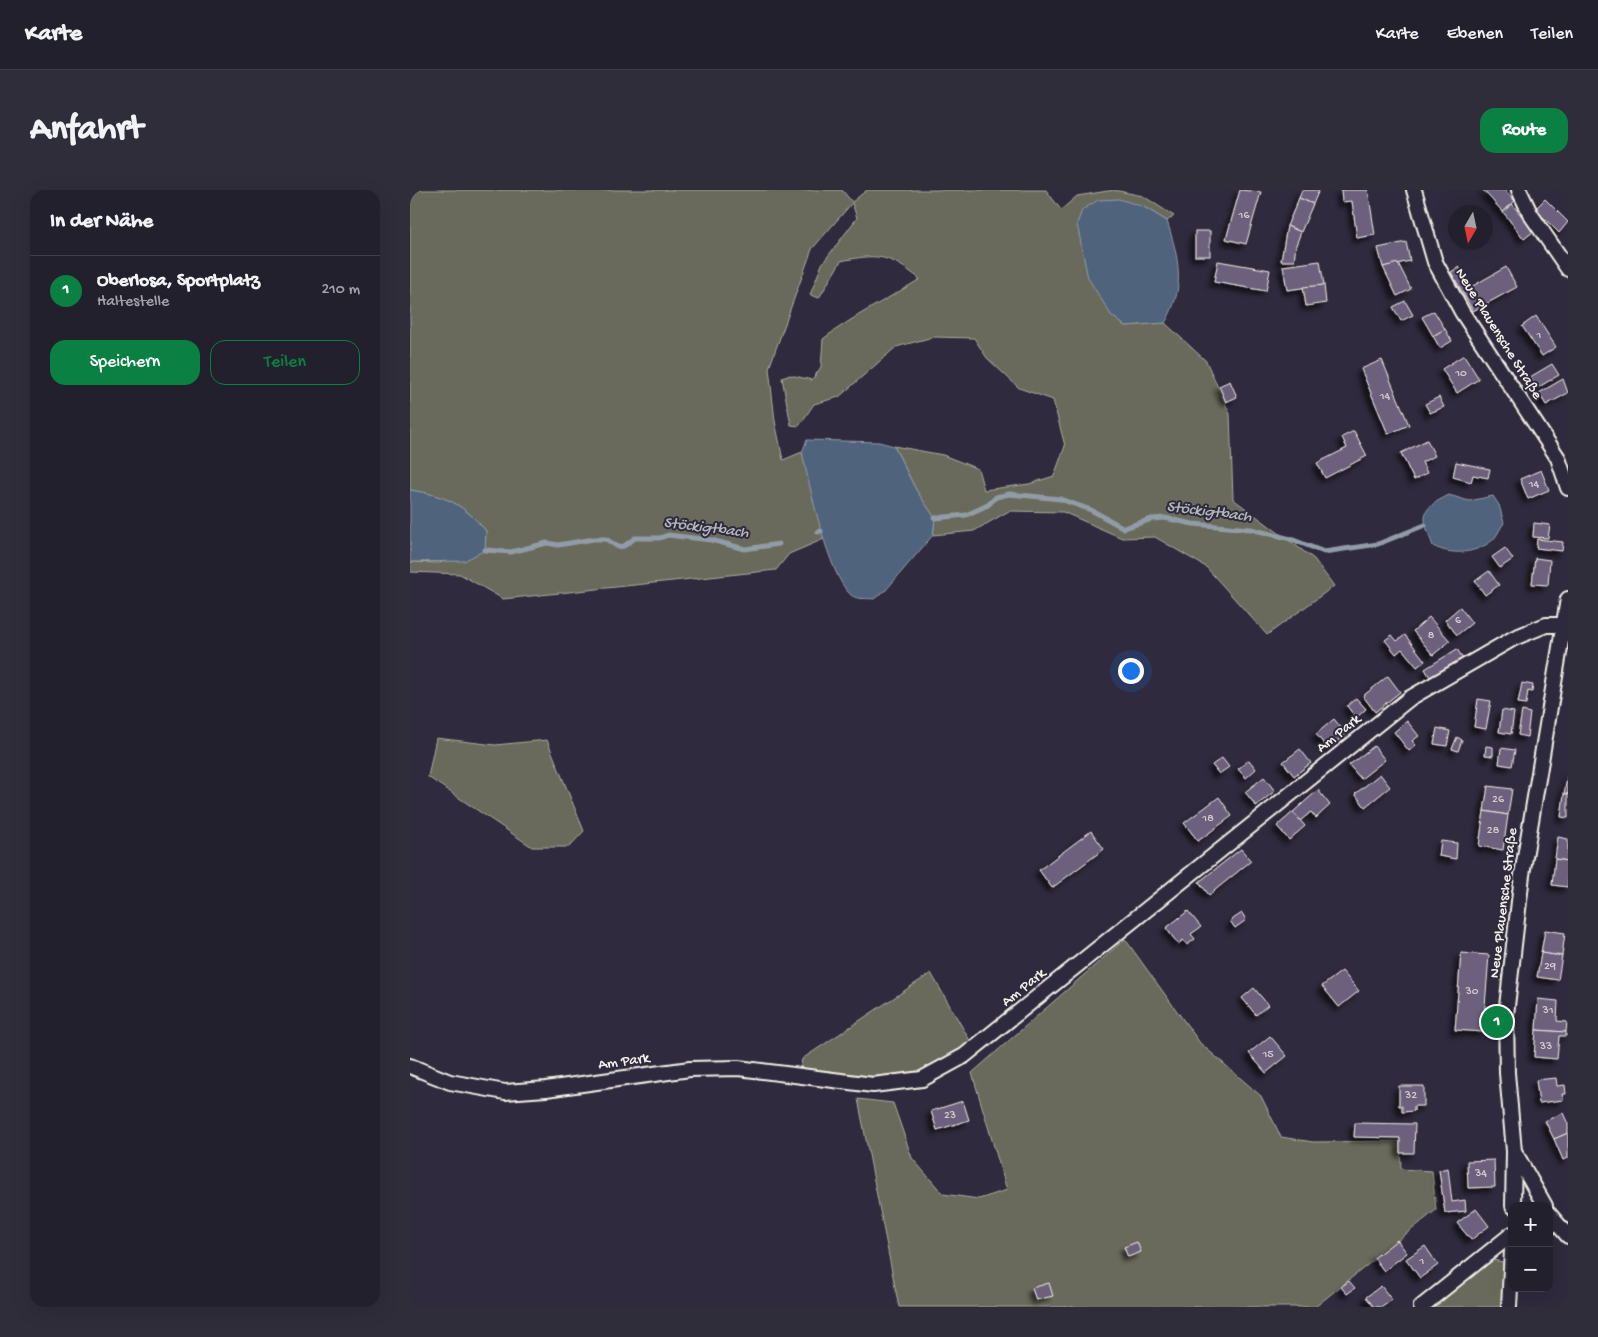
<!DOCTYPE html>
<html lang="de">
<head>
<meta charset="utf-8">
<style>
  body { margin:0; font-family:"Gochi Hand",sans-serif; background:#2f2d3a; color:#f1f3f6 }
  .controls { position:absolute; right:15px; bottom:15px; display:grid; overflow:hidden; border-radius:10px; box-shadow:0 5px 20px #0002 }
  .controls button { width:45px; height:45px; display:grid; place-items:center; padding:0; border:0; border-bottom:1px solid #403e4a; background:#23202e; color:#f1f3f6; font:25px sans-serif }
  .compass { position:absolute; left:1038px; top:15px; width:45px; height:45px; border-radius:50%; background:#23202e; box-shadow:0 5px 20px #0002; rotate:189deg }
  .you { position:absolute; left:720px; top:480px; width:18px; height:18px; margin:-12px; border:4px solid #fff; border-radius:50%; background:#1a73e8; box-shadow:0 0 0 8px #1a73e833 }
  .badge { display:grid; place-items:center; width:32px; height:32px; border-radius:50%; background:#0b8043; color:#fff; font-size:16px; font-weight:700 }
  .pin { position:absolute; translate:-50% -50%; border:2px solid #fff; box-shadow:0 1px 5px #0006 }
  .list { margin:0; padding:0; list-style:none }
  h2 { display:flex; justify-content:space-between; align-items:center; height:65px; margin:0; padding:0 20px; font-size:21px }
  h2 small { font-size:16px; font-weight:400; color:#a3a3aa }
  .list li { display:grid; grid-template-columns:32px 1fr auto; gap:15px; align-items:center; box-sizing:border-box; height:70px; padding:0 20px; border-top:1px solid #403e4a }
  .list b { display:block; font-size:19px; white-space:nowrap }
  .list p { margin:0; font-size:16px; white-space:nowrap; color:#a3a3aa }
  .list em { font-size:16px; font-style:normal; color:#a3a3aa }
  .actions { display:flex; gap:10px; padding:15px 20px }
  .actions a { flex:1; padding:11px 0; border:1px solid #0b8043; border-radius:15px; text-align:center; font-size:18px; color:#0b8043 }
  .actions .main { background:#0b8043; color:#fff }
  .map { position:relative; flex:none; width:1158px; height:1117px; overflow:hidden; border-radius:15px }
  header { display:flex; align-items:center; gap:30px; box-sizing:border-box; height:70px; padding:0 25px; background:#23202e; border-bottom:1px solid #403e4a }
  header strong { font-size:24px }
  nav { display:flex; gap:28px; margin-inline-start:auto; font-size:18px }
  .intro { display:flex; align-items:center; justify-content:space-between; box-sizing:border-box; height:120px; padding:0 30px }
  h1 { margin:0; font-size:35px }
  .button { padding:12px 22px; border-radius:15px; background:#0b8043; color:#fff; font-size:18px; font-weight:700 }
  main { display:flex; gap:30px; padding:0 30px }
  aside { flex:1; background:#23202e; border-radius:15px; box-shadow:0 5px 20px #0002 }
  .map>svg:first-child { display:block }
</style>
</head>
<body>
<header>
<strong>Karte</strong>
<nav><a>Karte</a><a>Ebenen</a><a>Teilen</a></nav>
</header>
<div class="intro"><h1>Anfahrt</h1><a class="button">Route</a></div>
<main>
<aside>
<h2>In der Nähe<small></small></h2>
<ul class="list">
<li><span class="badge">1</span><div><b>Oberlosa, Sportplatz</b><p>Haltestelle</p></div><em>210 m</em></li>
</ul>
<div class="actions"><a class="main">Speichern</a><a>Teilen</a></div>
</aside>
<div class="map">
<svg width="1158" height="1117" viewBox="0 0 1158 1117">
  <defs>
    <filter id="shadow"><feDropShadow dx="-4.5" dy="4.5" stdDeviation="2.5" flood-color="#0009"/></filter>
  </defs>
  <rect width="100%" height="100%" fill="#2f2a3d"/>
  <filter id="ink" filterUnits="userSpaceOnUse"><feTurbulence type="fractalNoise" baseFrequency=".02" numOctaves="2"/><feDisplacementMap in="SourceGraphic" scale="10" xChannelSelector="R" yChannelSelector="G"/><feConvolveMatrix kernelMatrix="1 2 1 2 8 2 1 2 1" color-interpolation-filters="sRGB"/></filter>
  <g filter="url(#ink)">
    <!-- green -->
    <g fill="#696a5b" stroke="#aeaea2">
      <path d="M 0,0 L 432,0 L 442,12 L 457,0 L 636,0 L 651,20 L 667,6 L 704,0 L 733,6 L 764,26 L 757,31 L 734,17 L 701,125 L 715,136 L 755,133 L 796,171 L 820,224 L 823,309 L 904,369 L 924,396 L 857,445 L 796,377 L 745,347 L 712,348 L 653,322 L 599,321 L 564,341 L 523,345 L 525,328 L 506,300 L 484,256 L 533,265 L 568,279 L 574,300 L 619,294 L 644,286 L 655,256 L 643,210 L 609,198 L 577,168 L 564,148 L 523,147 L 486,157 L 429,207 L 404,214 L 389,236 L 381,235 L 372,188 L 380,185 L 402,190 L 411,177 L 413,149 C 443,126 478,109 510,89 C 479,65 469,63 431,71 L 409,108 L 400,105 L 412,74 L 447,28 L 442,13 L 402,59 L 359,178 L 365,231 L 373,270 L 392,262 L 414,349 L 379,364 L 366,380 L 93,409 L 50,384 L 0,382 L 0,372 L 29,373 L 75,360 L 76,341 C 52,313 36,306 0,300 Z"/>
      <path d="M 26,548 L 85,555 L 137,550 L 174,641 L 159,657 L 122,657 L 18,587 Z"/>
      <path d="M 715,749 L 790,853 L 851,906 L 871,947 L 903,952 L 990,951 L 991,979 L 1022,981 L 1026,1020 L 905,1117 L 489,1117 L 448,909 L 483,913 L 502,968 L 533,1004 L 569,1009 L 597,1000 L 562,883 Z"/>
      <path d="M 521,783 L 562,854 L 513,883 L 448,887 L 390,881 L 392,869 Z"/>
      <path d="M 1083,1070 L 1093,1072 L 1093,1117 L 1023,1117 Z"/>
    </g>
    <!-- water -->
    <g fill="#50637b" stroke="#929ca7">
      <path d="M 709,9 L 734,17 L 757,31 C 769,69 776,97 755,133 L 715,136 L 701,125 L 678,88 L 667,34 L 672,20 L 688,10 Z"/>
      <path d="M 397,250 L 469,252 L 484,256 L 506,300 L 525,328 L 523,345 L 476,400 L 464,409 C 457,408 447,410 441,405 C 418,386 399,293 392,262 Z"/>
      <path d="M 0,300 C 36,306 52,313 76,341 L 75,360 L 54,371 L 0,372 Z"/>
      <path d="M 1039,305 L 1059,311 L 1083,306 L 1089,315 L 1094,333 C 1090,338 1087,346 1083,350 C 1065,364 1042,366 1023,356 C 1012,326 1008,320 1039,305 Z"/>
    </g>
    <g fill="none" stroke-linecap="round" stroke-linejoin="round">
      <!-- stream -->
      <g stroke="#929ca7" stroke-width="5">
        <path d="M 525,328 L 556,325 L 578,315 L 586,307 L 599,304 L 650,309 L 681,320 L 714,338 L 742,329 L 755,328 L 783,334 L 841,339 L 881,349 L 914,362 L 968,354 L 1015,335"/>
        <path d="M 408,342 L 411,341"/>
        <path d="M 75,360 L 101,362 L 137,353 L 148,355 L 184,349 L 196,349 L 208,357 L 214,356 L 225,348 L 250,348 L 258,345 L 301,350 L 335,359 L 369,354"/>
      </g>
    </g>
    <!-- building -->
    <g fill="#6d607d" stroke="#f4f1e8" filter="url(#shadow)">
      <path d="M 830,0 L 851,2 L 836,54 L 816,49 Z"/>
      <path d="M 892,0 L 909,0 L 903,14 L 889,8 Z"/>
      <path d="M 931,0 L 958,0 L 965,45 L 947,48 L 942,11 L 932,12 Z"/>
      <path d="M 1073,0 L 1095,0 L 1105,11 L 1093,22 Z"/>
      <path d="M 889,8 L 903,14 L 891,42 L 877,36 Z"/>
      <path d="M 1135,9 L 1158,32 L 1149,43 L 1125,19 Z"/>
      <path d="M 1102,14 L 1124,41 L 1114,49 L 1093,22 Z"/>
      <path d="M 877,36 L 891,42 L 886,55 L 884,71 L 871,71 Z"/>
      <rect x="785" y="41" width="15" height="25"/>
      <path d="M 996,52 L 1000,71 L 973,77 L 968,58 Z"/>
      <path d="M 808,71 L 860,80 L 856,101 L 804,92 Z"/>
      <path d="M 910,71 L 914,95 L 877,100 L 873,76 Z"/>
      <path d="M 988,73 L 1001,99 L 987,106 L 973,77 Z"/>
      <path d="M 1049,77 L 1061,97 L 1096,77 L 1107,97 L 1063,121 L 1041,82 Z"/>
      <path d="M 914,95 L 916,113 L 896,116 L 893,97 Z"/>
      <path d="M 995,111 L 1003,125 L 991,131 L 983,117 Z"/>
      <path d="M 1024,121 L 1035,139 L 1023,146 L 1012,127 Z"/>
      <path d="M 1126,126 L 1146,157 L 1132,166 L 1112,136 Z"/>
      <path d="M 1035,139 L 1042,151 L 1030,158 L 1023,146 Z"/>
      <path d="M 1054,165 L 1069,189 L 1047,203 L 1032,179 Z"/>
      <path d="M 972,170 L 999,235 L 978,244 L 951,179 Z"/>
      <path d="M 1142,174 L 1149,185 L 1127,198 L 1120,187 Z"/>
      <path d="M 1153,189 L 1158,203 L 1136,215 L 1129,203 Z"/>
      <path d="M 820,191 L 827,207 L 816,212 L 809,196 Z"/>
      <path d="M 1029,207 L 1034,217 L 1020,223 L 1015,214 Z"/>
      <path d="M 944,241 L 957,266 L 915,288 L 907,273 L 937,258 L 932,247 Z"/>
      <path d="M 1017,250 L 1025,266 L 1012,272 L 1017,283 L 1004,290 L 991,263 Z"/>
      <path d="M 1046,272 L 1080,279 L 1078,288 L 1063,285 L 1061,292 L 1043,287 Z"/>
      <path d="M 1131,280 L 1139,300 L 1118,309 L 1110,289 Z"/>
      <path d="M 1124,333 L 1140,335 L 1138,348 L 1123,347 Z"/>
      <path d="M 1127,349 L 1153,352 L 1152,361 L 1126,358 Z"/>
      <path d="M 1095,358 L 1103,369 L 1090,378 L 1082,367 Z"/>
      <path d="M 1125,368 L 1140,370 L 1138,395 L 1122,394 Z"/>
      <path d="M 1079,381 L 1089,395 L 1075,405 L 1065,391 Z"/>
      <path d="M 1050,417 L 1062,433 L 1047,445 L 1035,430 Z"/>
      <path d="M 1019,427 L 1040,451 L 1023,465 L 1003,441 Z"/>
      <path d="M 982,445 L 987,451 L 995,445 L 1015,471 L 1007,477 L 992,459 L 986,464 L 975,450 Z"/>
      <path d="M 1047,459 L 1053,469 L 1021,489 L 1015,479 Z"/>
      <path d="M 978,486 L 990,502 L 965,522 L 953,506 Z"/>
      <path d="M 1112,493 L 1123,495 L 1122,502 L 1118,501 L 1116,514 L 1108,513 Z"/>
      <path d="M 946,508 L 956,519 L 946,528 L 937,516 Z"/>
      <path d="M 1068,509 L 1081,511 L 1076,539 L 1064,537 Z"/>
      <path d="M 1092,520 L 1104,522 L 1101,544 L 1089,542 Z"/>
      <path d="M 1112,521 L 1120,523 L 1117,547 L 1108,545 Z"/>
      <path d="M 924,529 L 936,544 L 918,559 L 906,544 Z"/>
      <path d="M 997,531 L 1009,546 L 1002,551 L 1006,555 L 999,561 L 984,542 Z"/>
      <path d="M 1027,538 L 1040,541 L 1037,556 L 1024,554 Z"/>
      <path d="M 1047,547 L 1052,550 L 1048,561 L 1042,559 Z"/>
      <path d="M 964,556 L 975,570 L 951,589 L 939,575 Z"/>
      <path d="M 1076,556 L 1083,557 L 1083,566 L 1075,565 Z"/>
      <path d="M 1091,558 L 1105,560 L 1102,576 L 1089,574 Z"/>
      <path d="M 890,559 L 901,573 L 884,586 L 873,572 Z"/>
      <path d="M 812,568 L 819,577 L 809,584 L 802,575 Z"/>
      <path d="M 839,570 L 846,579 L 836,588 L 828,579 Z"/>
      <path d="M 1158,583 L 1158,604 L 1154,604 Z"/>
      <path d="M 970,584 L 980,597 L 955,617 L 945,604 Z"/>
      <path d="M 854,587 L 865,601 L 846,616 L 835,602 Z"/>
      <path d="M 1078,596 L 1102,599 L 1098,625 L 1074,621 Z"/>
      <path d="M 908,600 L 920,615 L 906,628 L 901,622 L 890,631 L 883,622 Z"/>
      <path d="M 1154,604 L 1158,604 L 1158,628 L 1151,627 Z"/>
      <path d="M 809,607 L 822,626 L 788,651 L 774,633 Z"/>
      <path d="M 1074,621 L 1098,625 L 1093,660 L 1069,656 Z"/>
      <path d="M 883,622 L 895,636 L 879,650 L 867,636 Z"/>
      <path d="M 681,641 L 694,659 L 642,698 L 629,680 Z"/>
      <path d="M 1148,647 L 1158,649 L 1158,671 L 1145,669 Z"/>
      <path d="M 1031,651 L 1047,653 L 1046,669 L 1029,666 Z"/>
      <path d="M 831,659 L 841,671 L 799,705 L 789,692 Z"/>
      <path d="M 1145,669 L 1158,671 L 1158,697 L 1142,695 Z"/>
      <path d="M 778,721 L 791,737 L 781,744 L 785,749 L 777,755 L 773,750 L 768,754 L 756,738 Z"/>
      <path d="M 832,723 L 836,730 L 825,738 L 820,731 Z"/>
      <path d="M 1135,740 L 1155,743 L 1152,766 L 1131,763 Z"/>
      <path d="M 1051,763 L 1079,765 L 1073,842 L 1045,840 Z"/>
      <path d="M 1131,763 L 1152,766 L 1148,790 L 1127,787 Z"/>
      <path d="M 932,781 L 949,801 L 929,817 L 912,796 Z"/>
      <path d="M 844,798 L 858,815 L 846,825 L 832,808 Z"/>
      <path d="M 1128,809 L 1148,811 L 1147,831 L 1157,832 L 1156,842 L 1126,840 Z"/>
      <path d="M 1126,840 L 1156,842 L 1156,846 L 1149,846 L 1147,869 L 1124,867 Z"/>
      <path d="M 860,846 L 877,866 L 856,883 L 839,863 Z"/>
      <path d="M 1146,888 L 1147,896 L 1155,895 L 1156,904 L 1152,904 L 1153,910 L 1129,913 L 1126,890 Z"/>
      <path d="M 989,896 L 1014,896 L 1014,916 L 1004,916 L 1004,921 L 992,922 L 992,916 L 989,916 Z"/>
      <path d="M 553,911 L 559,930 L 527,940 L 521,921 Z"/>
      <path d="M 1153,923 L 1158,934 L 1158,943 L 1144,949 L 1135,931 Z"/>
      <path d="M 945,933 L 1005,934 L 1004,963 L 990,963 L 990,948 L 944,947 Z"/>
      <path d="M 1158,943 L 1158,968 L 1153,970 L 1144,949 Z"/>
      <path d="M 1084,970 L 1085,997 L 1058,998 L 1057,971 Z"/>
      <path d="M 1038,978 L 1042,1012 L 1055,1010 L 1056,1021 L 1035,1023 L 1029,980 Z"/>
      <path d="M 1066,1019 L 1079,1036 L 1061,1050 L 1047,1033 Z"/>
      <path d="M 987,1050 L 997,1063 L 974,1081 L 964,1068 Z"/>
      <path d="M 727,1052 L 731,1062 L 718,1067 L 714,1057 Z"/>
      <path d="M 1015,1056 L 1028,1075 L 1010,1088 L 996,1069 Z"/>
      <path d="M 939,1091 L 945,1098 L 937,1104 L 931,1097 Z"/>
      <path d="M 639,1093 L 643,1106 L 626,1110 L 622,1098 Z"/>
      <path d="M 971,1096 L 982,1110 L 972,1117 L 964,1117 L 956,1107 Z"/>
    </g>
    <g fill="none" stroke-linecap="round" stroke-linejoin="round">
      <!-- minor casing -->
      <g stroke="#f4f1e8" stroke-width="18">
        <g id="minor">
          <path d="M 1004,0 L 1025,72 L 1052,122 L 1148,268 L 1158,298"/>
          <path d="M 1109,0 L 1121,25 L 1158,79"/>
          <path d="M 0,876 L 40,892 L 95,902 L 136,899 L 280,879 L 328,878 L 463,895 L 512,889 L 554,866 L 1000,508 L 1104,448 L 1136,435 L 1154,435"/>
          <path d="M 1103,1016 L 1104,962"/>
          <path d="M 1135,1016 L 1104,961 L 1097,883 L 1096,825 L 1112,685 L 1158,409"/>
          <path d="M 1139,1024 L 1158,1046"/>
          <path d="M 1011,1117 L 1102,1044"/>
          <path d="M 1099,1117 L 1102,1060"/>
        </g>
      </g>
      <!-- minor -->
      <use href="#minor" stroke="#2f2a3d" stroke-width="14"/>
    </g>
  </g>
  <g text-anchor="middle" dominant-baseline="central" stroke-width="4" stroke-linejoin="round" paint-order="stroke">
    <!-- number labels -->
    <g font-size="12" fill="#d2cdcd">
      <text x="834" y="26">16</text>
      <text x="1129" y="146">1</text>
      <text x="1051" y="184">10</text>
      <text x="975" y="207">14</text>
      <text x="1124" y="295">14</text>
      <text x="1048" y="431">6</text>
      <text x="1021" y="446">8</text>
      <text x="1088" y="610">26</text>
      <text x="798" y="629">18</text>
      <text x="1083" y="641">28</text>
      <text x="1140" y="777">29</text>
      <text x="1062" y="802">30</text>
      <text x="1138" y="821">31</text>
      <text x="1136" y="857">33</text>
      <text x="858" y="865">15</text>
      <text x="1001" y="906">32</text>
      <text x="540" y="926">23</text>
      <text x="1071" y="984">34</text>
      <text x="1012" y="1072">1</text>
    </g>
    <!-- street labels -->
    <g font-size="15" fill="#f4f1e8" stroke="#2f2a3d">
      <text transform="translate(1088 144) rotate(58)">Neue Plauensche Straße</text>
      <text transform="translate(929 544) rotate(-39)">Am Park</text>
      <text transform="translate(1094 713) rotate(-83)">Neue Plauensche Straße</text>
      <text transform="translate(614 798) rotate(-39)">Am Park</text>
      <text transform="translate(214 872) rotate(-8)">Am Park</text>
    </g>
    <!-- water labels -->
    <g font-size="16" font-style="italic" fill="#b2b8bc" stroke="#2f2a3d">
      <text transform="translate(799 323) rotate(7)">Stöckigtbach</text>
      <text transform="translate(296 339) rotate(7)">Stöckigtbach</text>
    </g>
  </g>
</svg>
<div class="controls">
<button>+</button>
<button>−</button>
</div>
<svg class="compass" viewBox="-18 -18 36 36"><path d="M0-13l5 13h-10z" fill="#e53935"/><path d="M0 13l5-13h-10z" fill="#a3a3aa"/></svg>
<div class="you"></div>
<div class="pin badge" style="left:1087px;top:832px">1</div>
</div>
</main>
</body>
</html>
